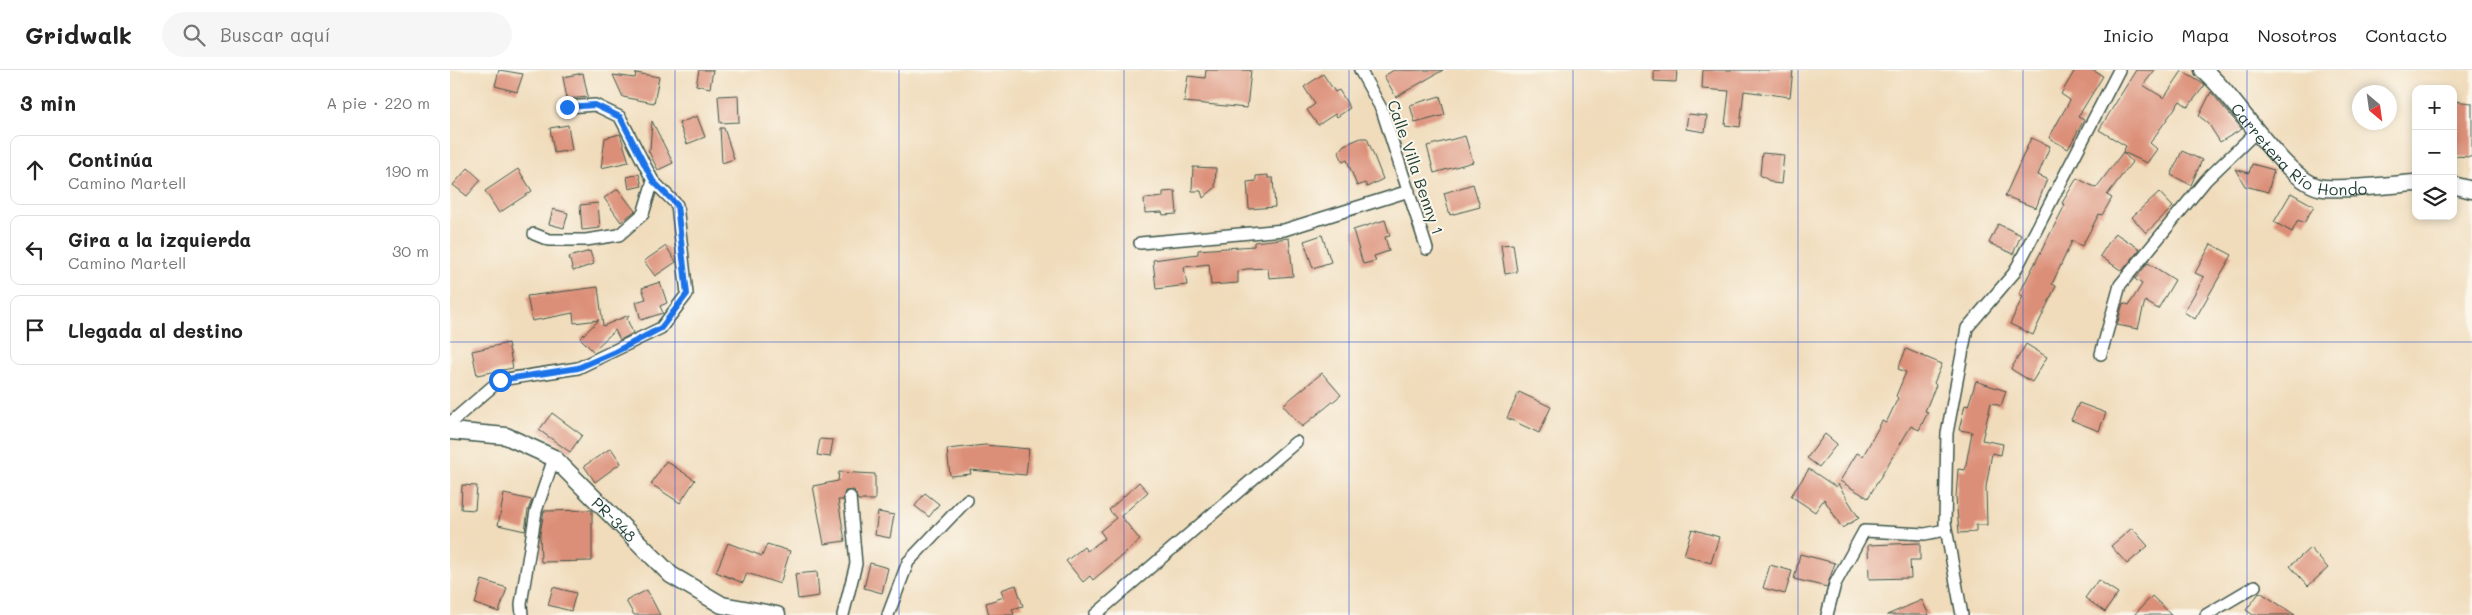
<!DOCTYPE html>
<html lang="es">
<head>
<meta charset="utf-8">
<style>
  body { margin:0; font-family:Mali,sans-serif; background:#f6f6f6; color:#222 }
  .controls { position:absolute; right:15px; top:15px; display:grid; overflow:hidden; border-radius:10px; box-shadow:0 2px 8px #0003 }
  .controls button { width:45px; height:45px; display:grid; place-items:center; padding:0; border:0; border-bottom:1px solid #e0e0e0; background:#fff; color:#222; font:25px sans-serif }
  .compass { position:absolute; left:1902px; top:15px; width:45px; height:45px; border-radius:50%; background:#fff; box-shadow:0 2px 8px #0003; rotate:151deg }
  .stop { position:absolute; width:15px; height:15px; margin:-11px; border:4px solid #1a73e8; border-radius:50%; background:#fff }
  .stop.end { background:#1a73e8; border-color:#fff; box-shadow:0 1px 5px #0008 }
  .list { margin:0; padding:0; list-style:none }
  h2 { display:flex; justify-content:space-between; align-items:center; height:65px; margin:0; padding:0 20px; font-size:21px }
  h2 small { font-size:16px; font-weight:400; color:#767676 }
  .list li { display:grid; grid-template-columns:32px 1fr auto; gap:15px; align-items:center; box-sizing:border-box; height:70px; margin:0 10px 10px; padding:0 10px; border:1px solid #e0e0e0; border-radius:10px }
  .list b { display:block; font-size:19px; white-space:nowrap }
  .list p { margin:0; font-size:16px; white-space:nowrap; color:#767676 }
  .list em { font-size:16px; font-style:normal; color:#767676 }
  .icon { flex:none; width:28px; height:28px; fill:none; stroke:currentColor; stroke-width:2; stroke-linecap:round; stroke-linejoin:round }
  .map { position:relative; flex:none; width:2022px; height:545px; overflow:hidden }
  header { display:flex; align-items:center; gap:30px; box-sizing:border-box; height:70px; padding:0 25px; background:#fff; border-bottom:1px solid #e0e0e0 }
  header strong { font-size:24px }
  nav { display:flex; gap:28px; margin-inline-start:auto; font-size:18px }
  .search { width:350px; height:45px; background:#f6f6f6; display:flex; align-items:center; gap:12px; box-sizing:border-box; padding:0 18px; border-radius:28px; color:#767676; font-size:19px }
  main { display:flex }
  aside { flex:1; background:#fff }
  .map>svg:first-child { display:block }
</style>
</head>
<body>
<header>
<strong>Gridwalk</strong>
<div class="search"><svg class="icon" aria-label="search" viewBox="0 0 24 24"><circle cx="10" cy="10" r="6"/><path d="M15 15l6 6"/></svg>Buscar aquí</div>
<nav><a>Inicio</a><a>Mapa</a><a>Nosotros</a><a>Contacto</a></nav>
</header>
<main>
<aside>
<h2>3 min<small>A pie · 220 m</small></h2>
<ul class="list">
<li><svg class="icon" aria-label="ahead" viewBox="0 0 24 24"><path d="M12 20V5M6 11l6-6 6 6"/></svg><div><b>Continúa</b><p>Camino Martell</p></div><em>190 m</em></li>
<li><svg class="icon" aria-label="left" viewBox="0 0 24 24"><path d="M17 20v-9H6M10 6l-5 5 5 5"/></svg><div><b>Gira a la izquierda</b><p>Camino Martell</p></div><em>30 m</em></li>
<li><svg class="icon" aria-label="arrive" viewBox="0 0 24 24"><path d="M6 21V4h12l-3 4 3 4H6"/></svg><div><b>Llegada al destino</b></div></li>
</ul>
</aside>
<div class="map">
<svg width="2022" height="545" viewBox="0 0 2022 545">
  <rect width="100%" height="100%" fill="#fbf7ec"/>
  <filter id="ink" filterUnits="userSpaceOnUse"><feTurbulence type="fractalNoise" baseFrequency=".02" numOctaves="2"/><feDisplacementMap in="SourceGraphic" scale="10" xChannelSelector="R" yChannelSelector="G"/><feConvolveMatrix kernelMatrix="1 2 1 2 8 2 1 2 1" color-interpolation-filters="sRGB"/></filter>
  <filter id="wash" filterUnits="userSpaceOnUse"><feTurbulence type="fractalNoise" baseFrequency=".0096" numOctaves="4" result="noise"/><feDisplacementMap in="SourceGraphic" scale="20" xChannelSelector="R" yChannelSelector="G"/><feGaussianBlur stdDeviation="1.12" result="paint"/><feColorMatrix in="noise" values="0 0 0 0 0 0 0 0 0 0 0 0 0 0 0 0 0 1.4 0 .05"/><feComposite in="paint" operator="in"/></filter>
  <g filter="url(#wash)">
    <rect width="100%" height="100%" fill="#f0dcbb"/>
    <g id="blocks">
      <!-- building -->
      <g fill="#dc8f78">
        <path d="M 49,0 L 73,4 L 67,22 L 45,16 Z"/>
        <path d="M 249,0 L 263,0 L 260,18 L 246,15 Z"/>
        <path d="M 756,0 L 801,0 L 797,38 L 734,32 L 738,6 L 755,8 Z"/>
        <path d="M 944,0 L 993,0 L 946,27 L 934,6 Z"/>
        <path d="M 1204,0 L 1227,0 L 1226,12 L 1204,11 Z"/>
        <path d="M 1253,0 L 1343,0 L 1340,27 L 1294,21 L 1290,57 L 1275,55 L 1279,21 L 1252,19 Z"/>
        <path d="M 1625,0 L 1642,0 L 1653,6 L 1628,47 L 1634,50 L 1618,79 L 1599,68 L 1620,30 L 1611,24 Z"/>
        <path d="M 1686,0 L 1705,0 L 1693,15 L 1714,28 L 1732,1 L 1755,15 L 1738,37 L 1730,31 L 1700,73 L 1707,79 L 1697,93 L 1673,82 L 1676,76 L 1649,60 Z"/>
        <path d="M 133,3 L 138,27 L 117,29 L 113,7 Z"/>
        <path d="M 186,3 L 209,7 L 204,33 L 173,27 L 163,5 L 185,8 Z"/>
        <path d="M 873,4 L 885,22 L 889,20 L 900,38 L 887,47 L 885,44 L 868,55 L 857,40 L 865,34 L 854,17 Z"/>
        <path d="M 1761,22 L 1792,59 L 1770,72 L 1758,53 L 1749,46 Z"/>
        <path d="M 288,25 L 289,52 L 270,53 L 268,26 Z"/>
        <path d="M 990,26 L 995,45 L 965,53 L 960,35 Z"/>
        <path d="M 2003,31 L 2022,33 L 2022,87 L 2003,86 Z"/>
        <path d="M 1238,44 L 1257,46 L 1255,62 L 1236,59 Z"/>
        <path d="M 247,46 L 255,67 L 237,74 L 229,53 Z"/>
        <path d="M 202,51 L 223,93 L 208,100 L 198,80 L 200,79 Z"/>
        <path d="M 118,55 L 122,80 L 104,83 L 100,58 Z"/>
        <path d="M 270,58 L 274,58 L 284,89 L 272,93 Z"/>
        <path d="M 170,64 L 179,92 L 151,98 L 155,68 Z"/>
        <path d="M 1015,66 L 1023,92 L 984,103 L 977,76 Z"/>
        <path d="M 911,68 L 917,68 L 933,109 L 917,117 L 915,113 L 907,116 L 897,90 L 893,92 L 890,85 L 889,81 L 894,75 Z"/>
        <path d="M 1581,68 L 1600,76 L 1588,105 L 1597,109 L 1586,138 L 1555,126 Z"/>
        <path d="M 1732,81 L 1752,90 L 1741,115 L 1721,105 Z"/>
        <path d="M 1673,82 L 1682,92 L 1657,125 L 1662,128 L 1652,145 L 1649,144 L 1632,176 L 1622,171 L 1602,214 L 1606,216 L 1583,265 L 1560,254 L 1573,226 L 1569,224 L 1615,135 L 1612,133 L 1627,108 L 1646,118 Z"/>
        <path d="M 1312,83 L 1334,85 L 1331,114 L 1323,113 L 1310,105 Z"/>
        <path d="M 1802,94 L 1824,100 L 1818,122 L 1795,116 L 1785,99 L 1799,103 Z"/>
        <path d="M 743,97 L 766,98 L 765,118 L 753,128 L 751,121 L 742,121 Z"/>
        <path d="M 18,98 L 31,110 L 17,126 L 3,115 Z"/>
        <path d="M 68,99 L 82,121 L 49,143 L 35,121 Z"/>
        <path d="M 189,104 L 192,116 L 179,119 L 177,107 Z"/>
        <path d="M 818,105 L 818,108 L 823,108 L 825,137 L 799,139 L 797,112 L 806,111 L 806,106 Z"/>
        <path d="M 1023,114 L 1030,137 L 1000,145 L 994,123 Z"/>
        <path d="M 168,119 L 185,141 L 171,152 L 154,128 Z"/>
        <path d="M 725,121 L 727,144 L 713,145 L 712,142 L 695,143 L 694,129 L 713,127 L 713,122 Z"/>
        <path d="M 1709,122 L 1723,137 L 1696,163 L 1682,147 Z"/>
        <path d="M 1841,123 L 1864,136 L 1854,153 L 1848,150 L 1842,162 L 1824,152 Z"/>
        <path d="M 148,133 L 150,158 L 132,160 L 130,135 Z"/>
        <path d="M 103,139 L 118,143 L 114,158 L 99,154 Z"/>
        <path d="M 935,150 L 940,166 L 935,167 L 939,181 L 924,186 L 926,191 L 913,194 L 903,160 Z"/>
        <path d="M 1548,154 L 1571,165 L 1563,184 L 1539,173 Z"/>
        <path d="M 1665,163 L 1690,179 L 1672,201 L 1650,186 Z"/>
        <path d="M 872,165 L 881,192 L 863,198 L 854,171 Z"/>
        <path d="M 839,168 L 843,206 L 819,208 L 818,198 L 796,199 L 788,201 L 788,213 L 761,215 L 759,194 L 734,197 L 737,215 L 706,219 L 703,190 L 748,184 L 748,180 L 804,176 L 804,172 Z"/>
        <path d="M 1063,174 L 1067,202 L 1055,204 L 1051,175 Z"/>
        <path d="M 1761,174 L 1782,185 L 1745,249 L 1734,242 L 1754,207 L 1745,203 Z"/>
        <path d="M 216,176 L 226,192 L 205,206 L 194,191 Z"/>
        <path d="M 140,181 L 144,194 L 123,201 L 119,187 Z"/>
        <path d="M 1698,193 L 1725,210 L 1708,239 L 1695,231 L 1688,259 L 1667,255 L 1673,233 L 1679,235 L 1692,214 L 1685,209 Z"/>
        <path d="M 210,212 L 217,233 L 210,236 L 213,243 L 191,250 L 186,232 L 196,229 L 192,218 Z"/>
        <path d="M 148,217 L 153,256 L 179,245 L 177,249 L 183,263 L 170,270 L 165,260 L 143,281 L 130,268 L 149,250 L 124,253 L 123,243 L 82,251 L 77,226 Z"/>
        <path d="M 58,273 L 63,298 L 27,305 L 22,281 Z"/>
        <path d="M 1576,274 L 1597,287 L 1582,312 L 1561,299 Z"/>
        <path d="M 1456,279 L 1492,294 L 1484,313 L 1486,315 L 1475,341 L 1478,342 L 1469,360 L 1461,356 L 1418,428 L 1390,411 L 1407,383 L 1413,386 L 1432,351 L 1436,353 L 1448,328 L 1446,326 L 1456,302 L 1448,299 Z"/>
        <path d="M 872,303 L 891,325 L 852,357 L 833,335 Z"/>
        <path d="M 1526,311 L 1556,321 L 1551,336 L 1541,333 L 1532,370 L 1553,374 L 1551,385 L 1542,383 L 1536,417 L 1537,455 L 1526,455 L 1526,462 L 1509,463 L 1506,427 L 1508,399 L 1515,400 L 1522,362 L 1509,360 L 1515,335 L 1518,336 Z"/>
        <path d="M 1069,322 L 1101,337 L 1089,363 L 1057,348 Z"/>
        <path d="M 1629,333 L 1656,343 L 1649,361 L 1621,350 Z"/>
        <path d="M 102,343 L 132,365 L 120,382 L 89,360 Z"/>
        <path d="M 1375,364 L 1387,374 L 1369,397 L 1357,388 Z"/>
        <path d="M 370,369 L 383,370 L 380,387 L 367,385 Z"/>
        <path d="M 535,375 L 579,379 L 576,405 L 520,400 L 521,404 L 500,406 L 497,379 Z"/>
        <path d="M 161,378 L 171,393 L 145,412 L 134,396 Z"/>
        <path d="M 216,391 L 245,410 L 230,433 L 201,414 Z"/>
        <path d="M 1359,399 L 1386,417 L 1388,414 L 1409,448 L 1392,458 L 1374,429 L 1365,442 L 1341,426 Z"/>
        <path d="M 389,402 L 425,404 L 425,430 L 408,430 L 404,420 L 395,421 L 393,430 L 388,430 L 395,471 L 374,474 L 363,416 L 388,411 Z"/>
        <path d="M 689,412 L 698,422 L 671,446 L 690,470 L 643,510 L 640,506 L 633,512 L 616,491 L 634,477 L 637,481 L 655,468 L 650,461 L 666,448 L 659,440 Z"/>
        <path d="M 12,415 L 27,416 L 25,440 L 11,439 Z"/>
        <path d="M 475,423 L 489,434 L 479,447 L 465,436 Z"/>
        <path d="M 54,424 L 82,430 L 78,440 L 75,461 L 48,455 Z"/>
        <path d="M 142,440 L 142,491 L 91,492 L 90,464 L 94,441 Z"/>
        <path d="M 428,442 L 444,445 L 440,468 L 425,465 Z"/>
        <path d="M 1682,458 L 1698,476 L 1677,494 L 1661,476 Z"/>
        <path d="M 1242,459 L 1269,467 L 1261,493 L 1234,485 Z"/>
        <path d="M 278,473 L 312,486 L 317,474 L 340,481 L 330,514 L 297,503 L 293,513 L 266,502 Z"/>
        <path d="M 1470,473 L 1470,490 L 1460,490 L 1461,508 L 1419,509 L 1418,475 Z"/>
        <path d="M 1860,478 L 1878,498 L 1858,516 L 1840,496 Z"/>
        <path d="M 1350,484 L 1385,493 L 1377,517 L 1344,509 Z"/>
        <path d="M 420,493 L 438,498 L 432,523 L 414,518 Z"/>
        <path d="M 1320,495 L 1342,501 L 1335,524 L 1313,518 Z"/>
        <path d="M 367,502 L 369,526 L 348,529 L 345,504 Z"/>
        <path d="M 32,510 L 57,518 L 49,542 L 25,534 Z"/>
        <path d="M 1648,510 L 1668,523 L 1655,542 L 1635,528 Z"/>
        <path d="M 566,515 L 573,536 L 562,539 L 564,545 L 539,545 L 536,533 L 554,527 L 551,520 Z"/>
        <path d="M 103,517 L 126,523 L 121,541 L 98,535 Z"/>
        <path d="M 197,520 L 210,545 L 184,545 L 176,531 Z"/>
        <path d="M 1810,522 L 1845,545 L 1803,545 L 1796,540 Z"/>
        <path d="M 1702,526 L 1722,545 L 1684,545 Z"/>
        <path d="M 1472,530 L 1479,545 L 1437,545 Z"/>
      </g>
    </g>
  </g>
  <g filter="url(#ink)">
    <use href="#blocks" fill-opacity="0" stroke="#3e5548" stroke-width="1"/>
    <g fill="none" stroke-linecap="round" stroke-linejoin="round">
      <!-- street casing -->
      <g stroke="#3e5548" stroke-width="14">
        <g id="street">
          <path d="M 910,0 L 932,40 L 977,179"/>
          <path d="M 84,164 L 99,170 L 136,170 L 169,165 L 193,144 L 203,111"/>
          <path d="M 690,173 L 834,160 L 959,121"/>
          <path d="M 1651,284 L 1670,215 L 1756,110 L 1806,62"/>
          <path d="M 0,353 L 50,310 L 128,298 L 211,258 L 237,224 L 227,135 L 203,111 L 170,47 L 145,35 L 117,37"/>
          <path d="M 72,545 L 71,534 L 86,441 L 104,388"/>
          <path d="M 393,545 L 406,494 L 400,427"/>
          <path d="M 438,545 L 458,492 L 517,430"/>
          <path d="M 645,545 L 846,372"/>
          <path d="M 1377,545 L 1385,514 L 1414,461 L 1475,464 L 1495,460"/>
          <path d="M 1512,545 L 1495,453 L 1497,363 L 1517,258 L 1564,203 L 1669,0"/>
          <path d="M 1756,545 L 1805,516"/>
        </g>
      </g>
      <!-- secondary casing -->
      <g stroke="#3e5548" stroke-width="19">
        <g id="secondary">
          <path id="s1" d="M 1753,0 C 1784,23 1836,115 1874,118 C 1904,120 1936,115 1966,113"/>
          <path d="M 2003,115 L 2022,120"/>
          <path id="s2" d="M 0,361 L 56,366 L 104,388 L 221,505 L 272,535 L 327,545"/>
        </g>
      </g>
      <!-- street -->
      <use href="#street" stroke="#fff" stroke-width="11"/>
      <!-- secondary -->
      <use href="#secondary" stroke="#fff" stroke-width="16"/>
    </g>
  </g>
  <g fill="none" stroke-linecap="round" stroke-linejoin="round" filter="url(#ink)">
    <!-- route -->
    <path stroke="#1a73e8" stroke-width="6" d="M 50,310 L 128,298 L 165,282 L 211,258 L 237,224 L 227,135 L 203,111 L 170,47 L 145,35 L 117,37"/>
  </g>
  <!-- grid -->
  <path fill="none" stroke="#1d4ed8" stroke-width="1" stroke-opacity="0.55" d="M 225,0 L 225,545M 449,0 L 449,545M 674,0 L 674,545M 899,0 L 899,545M 1123,0 L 1123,545M 1348,0 L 1348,545M 1573,0 L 1573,545M 1797,0 L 1797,545M 0,272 L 2022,272"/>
  <g text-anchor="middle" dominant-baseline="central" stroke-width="4" stroke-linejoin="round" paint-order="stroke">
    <!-- street labels -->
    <g font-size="16" fill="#1f3d34" stroke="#fbf7ec">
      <text stroke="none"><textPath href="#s1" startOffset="131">Carretera Río Hondo</textPath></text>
      <text transform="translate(966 97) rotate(71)">Calle Villa Benny 1</text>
      <text stroke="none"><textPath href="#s2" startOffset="195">PR-348</textPath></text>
    </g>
  </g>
</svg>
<div class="controls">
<button>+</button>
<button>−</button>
<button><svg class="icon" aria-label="layers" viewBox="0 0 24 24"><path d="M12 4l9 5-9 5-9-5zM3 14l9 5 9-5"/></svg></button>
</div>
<svg class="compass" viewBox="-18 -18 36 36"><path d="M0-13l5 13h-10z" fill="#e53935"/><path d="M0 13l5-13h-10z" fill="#767676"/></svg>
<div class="stop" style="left:50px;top:310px"></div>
<div class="stop end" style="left:117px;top:37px"></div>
</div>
</main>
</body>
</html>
